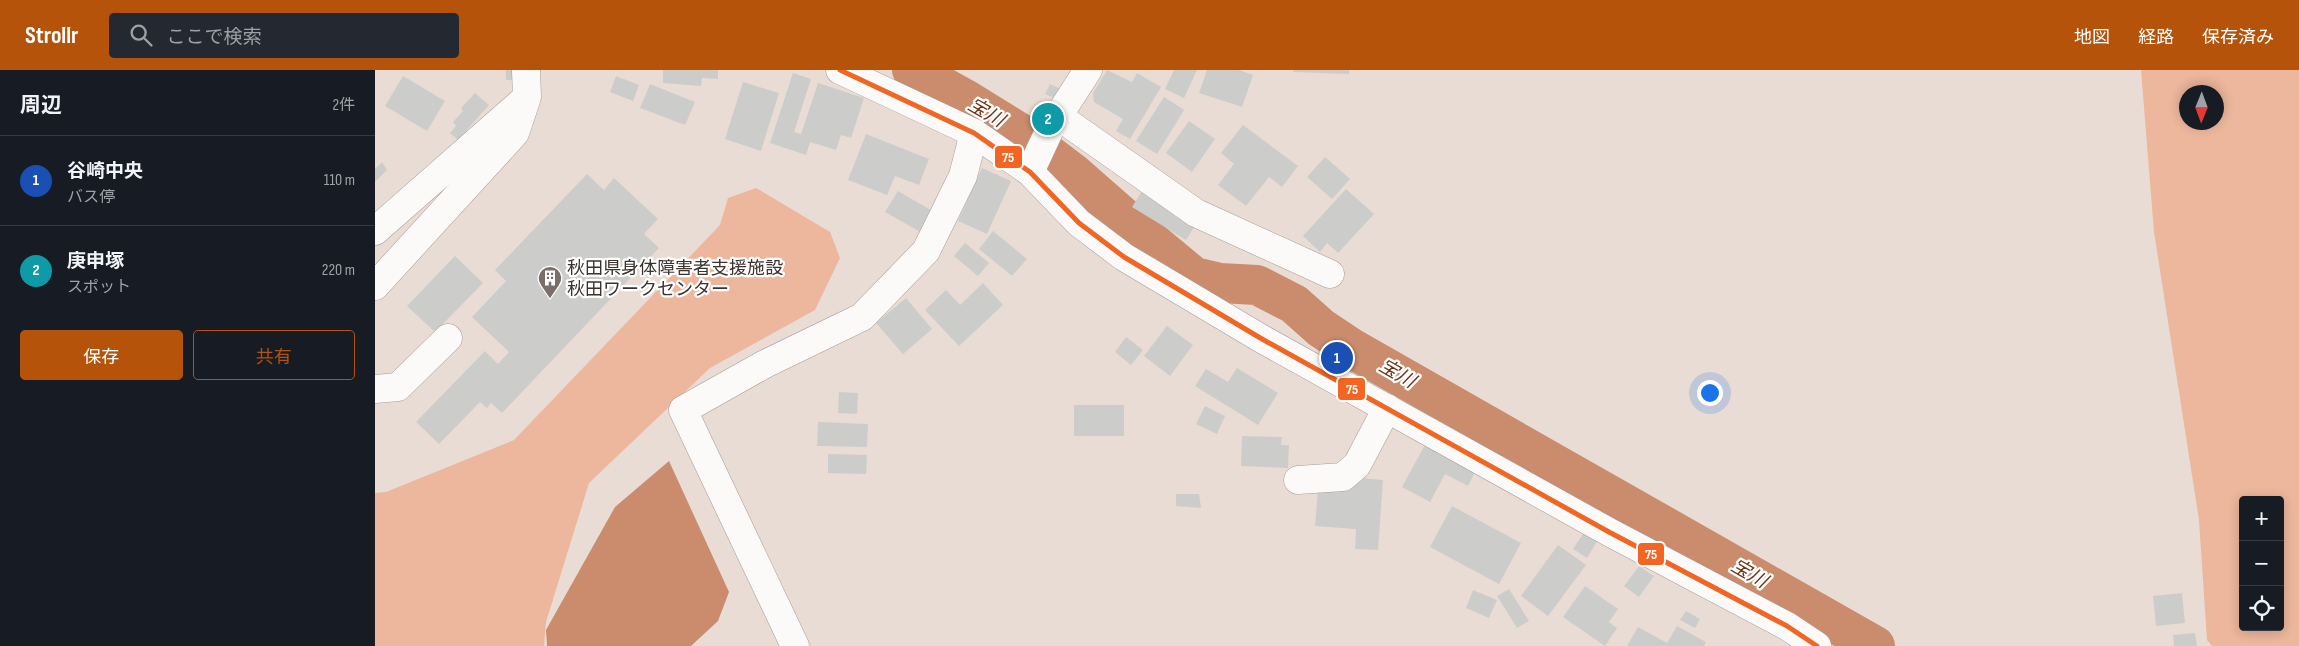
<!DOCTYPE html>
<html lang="ja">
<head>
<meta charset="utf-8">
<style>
  body { margin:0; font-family:"Sofia Sans Condensed","Noto Sans JP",sans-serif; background:#242831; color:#f1f3f6 }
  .controls { position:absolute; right:15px; bottom:15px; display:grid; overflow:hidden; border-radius:5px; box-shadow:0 2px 12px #0003 }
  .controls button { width:45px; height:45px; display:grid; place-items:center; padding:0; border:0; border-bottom:1px solid #363941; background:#171b24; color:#f1f3f6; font:25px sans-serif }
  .compass { position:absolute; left:1804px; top:15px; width:45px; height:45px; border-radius:50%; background:#171b24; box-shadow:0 2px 12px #0003; rotate:181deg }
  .you { position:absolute; left:1334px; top:322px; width:18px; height:18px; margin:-12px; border:4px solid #fff; border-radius:50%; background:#1a73e8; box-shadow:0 0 0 8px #1a73e833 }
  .badge { display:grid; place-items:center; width:32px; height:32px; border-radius:50%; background:#b45309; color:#fff; font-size:16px; font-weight:700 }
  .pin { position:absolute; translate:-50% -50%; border:2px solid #fff; box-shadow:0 1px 5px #0006 }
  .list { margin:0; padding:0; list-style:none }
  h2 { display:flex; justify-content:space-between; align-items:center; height:65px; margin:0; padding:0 20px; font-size:21px }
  h2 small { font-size:16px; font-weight:400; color:#9ea1a6 }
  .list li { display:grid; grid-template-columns:32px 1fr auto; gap:15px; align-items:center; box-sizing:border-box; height:90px; padding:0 20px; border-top:1px solid #363941 }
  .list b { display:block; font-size:19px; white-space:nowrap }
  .list p { margin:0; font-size:16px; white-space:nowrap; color:#9ea1a6 }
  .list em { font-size:16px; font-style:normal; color:#9ea1a6 }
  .actions { display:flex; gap:10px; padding:15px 20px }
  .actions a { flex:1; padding:11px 0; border:1px solid #b45309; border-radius:5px; text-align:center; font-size:18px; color:#b45309 }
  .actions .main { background:#b45309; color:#fff }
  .icon { flex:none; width:28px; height:28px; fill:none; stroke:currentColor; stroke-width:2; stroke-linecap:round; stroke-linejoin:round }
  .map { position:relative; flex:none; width:1924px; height:576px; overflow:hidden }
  header { display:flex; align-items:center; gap:30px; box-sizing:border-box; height:70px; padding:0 25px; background:#b45309; color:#fff }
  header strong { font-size:24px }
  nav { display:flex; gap:28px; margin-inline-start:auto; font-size:18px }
  .search { width:350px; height:45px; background:#242831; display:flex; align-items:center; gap:12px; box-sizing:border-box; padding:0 18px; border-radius:5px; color:#9ea1a6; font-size:19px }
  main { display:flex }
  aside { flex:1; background:#171b24 }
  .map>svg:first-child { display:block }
</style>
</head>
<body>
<header>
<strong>Strollr</strong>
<div class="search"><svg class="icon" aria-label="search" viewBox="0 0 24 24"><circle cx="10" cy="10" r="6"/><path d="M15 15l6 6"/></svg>ここで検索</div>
<nav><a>地図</a><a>経路</a><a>保存済み</a></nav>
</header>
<main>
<aside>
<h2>周辺<small>2件</small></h2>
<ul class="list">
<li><span class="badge" style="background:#1a4fb4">1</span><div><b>谷崎中央</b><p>バス停</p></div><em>110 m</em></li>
<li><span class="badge" style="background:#0f9aa8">2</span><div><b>庚申塚</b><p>スポット</p></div><em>220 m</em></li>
</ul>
<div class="actions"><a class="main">保存</a><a>共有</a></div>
</aside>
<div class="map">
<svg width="1924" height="576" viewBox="0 0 1924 576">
  <rect width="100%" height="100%" fill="#e9dcd5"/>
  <!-- forest -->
  <g fill="#ecb79c" fill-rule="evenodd">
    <path d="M 1766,0 L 1924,0 L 1924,576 L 1837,576 L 1832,570 L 1824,450 L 1779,162 ZM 1812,22 L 1842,22 L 1842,52 L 1812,52 ZM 1868,430 L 1905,430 L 1905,557 L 1868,557 Z"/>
    <path d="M 381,118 L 455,162 L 465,188 L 440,240 L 335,298 L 214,413 L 171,552 L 169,576 L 0,576 L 0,423 L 11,422 L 139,370 L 345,155 L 353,128 Z"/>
  </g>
  <!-- water -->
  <path fill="#ca8c6c" d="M 294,391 L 354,522 L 343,551 L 316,576 L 172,576 L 171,560 L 240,437 Z"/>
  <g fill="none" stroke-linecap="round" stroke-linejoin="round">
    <!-- river -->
    <path stroke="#ca8c6c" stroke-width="40" d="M 537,0 L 590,29 L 645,63 L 699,104 L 772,168 L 819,207 L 845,213 L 882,215 L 919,234 L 946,258 L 976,278 L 1500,576"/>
  </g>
  <!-- building -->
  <g fill="#cccdca">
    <rect x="131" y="0" width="11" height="10"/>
    <path d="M 288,0 L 343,0 L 343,9 L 327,8 L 326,16 L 288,13 Z"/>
    <path d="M 732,0 L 757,12 L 762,3 L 786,17 L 755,69 L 741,61 L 748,49 L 719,32 L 718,23 Z"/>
    <path d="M 799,0 L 822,0 L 809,28 L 790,19 Z"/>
    <path d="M 832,0 L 864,0 L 878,5 L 867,37 L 824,23 Z"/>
    <path d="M 918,0 L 974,0 L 974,4 L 918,2 Z"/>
    <path d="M 418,3 L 436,9 L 419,62 L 426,64 L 443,13 L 489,28 L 476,68 L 466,65 L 461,80 L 435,72 L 431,85 L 395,73 Z"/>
    <path d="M 28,6 L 70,31 L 52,61 L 10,36 Z"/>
    <path d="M 241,6 L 264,15 L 258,31 L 235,22 Z"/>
    <path d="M 368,12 L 404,23 L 386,81 L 350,69 Z"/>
    <path d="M 275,14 L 320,32 L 310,55 L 265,38 Z"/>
    <path d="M 675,14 L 688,20 L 684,30 L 670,24 Z"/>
    <path d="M 100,23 L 114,35 L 83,70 L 75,63 L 81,56 L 78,52 L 88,41 L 86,38 Z"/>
    <path d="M 789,27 L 809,40 L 782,84 L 761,71 Z"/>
    <path d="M 814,51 L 840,69 L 817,102 L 791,83 Z"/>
    <path d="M 868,55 L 923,96 L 907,117 L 894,107 L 871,136 L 843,115 L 859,94 L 846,83 Z"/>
    <path d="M 491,64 L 554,89 L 544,115 L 520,106 L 512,125 L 473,110 Z"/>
    <path d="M 950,87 L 975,109 L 957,129 L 932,107 Z"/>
    <path d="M 7,92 L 12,100 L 0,112 L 0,99 Z"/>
    <path d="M 607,98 L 636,111 L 612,164 L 583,151 Z"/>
    <path d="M 212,104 L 229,120 L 239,108 L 283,149 L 269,164 L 284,178 L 127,343 L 116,333 L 112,338 L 105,332 L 64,374 L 41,352 L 110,281 L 123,294 L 134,282 L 97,247 L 131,211 L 120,200 Z"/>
    <path d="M 769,118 L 823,151 L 811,170 L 757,137 Z"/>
    <path d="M 971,119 L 999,144 L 963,183 L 952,173 L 945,182 L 928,166 Z"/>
    <path d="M 523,121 L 561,143 L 549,164 L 510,142 Z"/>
    <path d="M 618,161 L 652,189 L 637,206 L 604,179 Z"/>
    <path d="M 590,173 L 614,193 L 603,206 L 579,186 Z"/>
    <path d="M 80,186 L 108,213 L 60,262 L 32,236 Z"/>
    <path d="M 608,213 L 628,235 L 584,276 L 550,240 L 571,220 L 585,235 Z"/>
    <path d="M 531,228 L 557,259 L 528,284 L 501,253 Z"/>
    <path d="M 792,256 L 818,275 L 795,306 L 769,286 Z"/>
    <path d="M 751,267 L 768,280 L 756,295 L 740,282 Z"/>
    <path d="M 862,298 L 903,323 L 883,355 L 820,316 L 831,299 L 853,312 Z"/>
    <path d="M 464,322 L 483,323 L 482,344 L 463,343 Z"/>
    <rect x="699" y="335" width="50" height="31"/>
    <path d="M 830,336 L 850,346 L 842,364 L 821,354 Z"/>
    <path d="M 443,352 L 493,354 L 492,377 L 442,376 Z"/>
    <path d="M 867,366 L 907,367 L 906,375 L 914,375 L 913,398 L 866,396 Z"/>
    <path d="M 1050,375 L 1100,402 L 1093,416 L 1070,404 L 1055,432 L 1027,417 Z"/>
    <path d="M 453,384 L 492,385 L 491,404 L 453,403 Z"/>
    <path d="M 972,407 L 1008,410 L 1003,480 L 980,479 L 981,459 L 940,456 L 943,419 L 971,421 Z"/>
    <path d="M 801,424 L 824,424 L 826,438 L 801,436 Z"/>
    <path d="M 1077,436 L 1146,473 L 1124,514 L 1055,477 Z"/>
    <path d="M 1210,461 L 1223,470 L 1212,488 L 1198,479 Z"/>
    <path d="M 1183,475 L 1211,495 L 1173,546 L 1146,526 Z"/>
    <path d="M 1264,496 L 1279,506 L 1264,527 L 1249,516 Z"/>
    <path d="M 1210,516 L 1243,539 L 1234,552 L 1242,558 L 1230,576 L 1188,547 Z"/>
    <path d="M 1134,519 L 1154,551 L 1142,558 L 1122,526 Z"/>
    <path d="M 1098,520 L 1122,530 L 1114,548 L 1091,538 Z"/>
    <path d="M 1807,523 L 1810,553 L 1781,556 L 1778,526 Z"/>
    <path d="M 1311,541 L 1325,549 L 1320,558 L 1305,550 Z"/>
    <path d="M 1302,556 L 1331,572 L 1329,576 L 1252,576 L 1263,557 L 1292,573 Z"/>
    <path d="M 1820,563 L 1822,576 L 1799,576 L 1798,565 Z"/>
  </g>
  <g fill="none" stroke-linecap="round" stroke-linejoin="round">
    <!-- minor casing -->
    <g stroke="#a69c97" stroke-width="29">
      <g id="minor">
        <path d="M 465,0 L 599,63 L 655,102 L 704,153 L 749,187 L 887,269 L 1234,462 L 1412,556 L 1442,576"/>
        <path d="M 683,46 L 821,143 L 955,204"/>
        <path d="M 655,102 L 675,59 L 713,0"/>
        <path d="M 0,161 L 149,30"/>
        <path d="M 0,216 L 140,63 L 152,27 L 151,0"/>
        <path d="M 0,319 L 23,317 L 73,268"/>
        <path d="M 923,410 L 968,407 L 982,395 L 1012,338"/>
        <path d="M 420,576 L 308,340 L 390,294 L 487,247 L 551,181 L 588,106 L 599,63"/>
      </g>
    </g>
    <!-- minor -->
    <use href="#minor" stroke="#fcfaf9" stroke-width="28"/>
    <!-- bus-1 casing -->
    <g stroke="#fff" stroke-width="9">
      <path id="bus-1" d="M 465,0 L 599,63 L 655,102 L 704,153 L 749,187 L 887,269 L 1234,462 L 1412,556 L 1442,576"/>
    </g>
    <!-- bus-1 -->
    <use href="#bus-1" stroke="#f26522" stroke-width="5"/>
  </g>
  <!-- icons -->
  <defs>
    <g id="building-pin" transform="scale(1.25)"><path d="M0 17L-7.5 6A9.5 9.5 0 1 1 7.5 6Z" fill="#796e68" stroke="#fff"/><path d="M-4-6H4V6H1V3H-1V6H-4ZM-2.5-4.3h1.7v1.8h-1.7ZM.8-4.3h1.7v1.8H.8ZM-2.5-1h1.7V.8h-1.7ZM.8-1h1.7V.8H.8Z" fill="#fff"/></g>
  </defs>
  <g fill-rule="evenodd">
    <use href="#building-pin" x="175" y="208"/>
  </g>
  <g text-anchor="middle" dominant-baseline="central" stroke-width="4.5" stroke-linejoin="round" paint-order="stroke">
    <!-- poi labels -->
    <g font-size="18" fill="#3c332e" stroke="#fff" text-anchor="start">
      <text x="192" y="198">秋田県身体障害者支援施設<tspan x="192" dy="21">秋田ワークセンター</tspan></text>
    </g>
    <!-- water labels -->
    <g font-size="19" font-style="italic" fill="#6d3516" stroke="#fff">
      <text transform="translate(611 43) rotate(30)">宝川</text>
      <text transform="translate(1022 304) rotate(30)">宝川</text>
      <text transform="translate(1374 504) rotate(30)">宝川</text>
    </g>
  </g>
  <g stroke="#fff" stroke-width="2">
    <rect x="619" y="75" width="29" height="24" rx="5" fill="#f26522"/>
    <rect x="962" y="307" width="29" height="24" rx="5" fill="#f26522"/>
    <rect x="1262" y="472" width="28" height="24" rx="5" fill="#f26522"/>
  </g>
  <g font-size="14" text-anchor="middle" font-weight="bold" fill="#fff">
    <text x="633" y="92">75</text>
    <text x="977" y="324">75</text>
    <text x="1276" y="489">75</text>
  </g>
</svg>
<div class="controls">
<button>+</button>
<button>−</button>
<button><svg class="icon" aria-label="locate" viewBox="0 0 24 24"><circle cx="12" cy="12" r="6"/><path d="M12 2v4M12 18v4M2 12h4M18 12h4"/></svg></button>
</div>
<svg class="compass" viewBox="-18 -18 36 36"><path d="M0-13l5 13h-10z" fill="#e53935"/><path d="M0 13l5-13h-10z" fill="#9ea1a6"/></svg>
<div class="you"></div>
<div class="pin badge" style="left:962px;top:288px;background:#1a4fb4">1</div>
<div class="pin badge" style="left:673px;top:49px;background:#0f9aa8">2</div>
</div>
</main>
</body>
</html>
